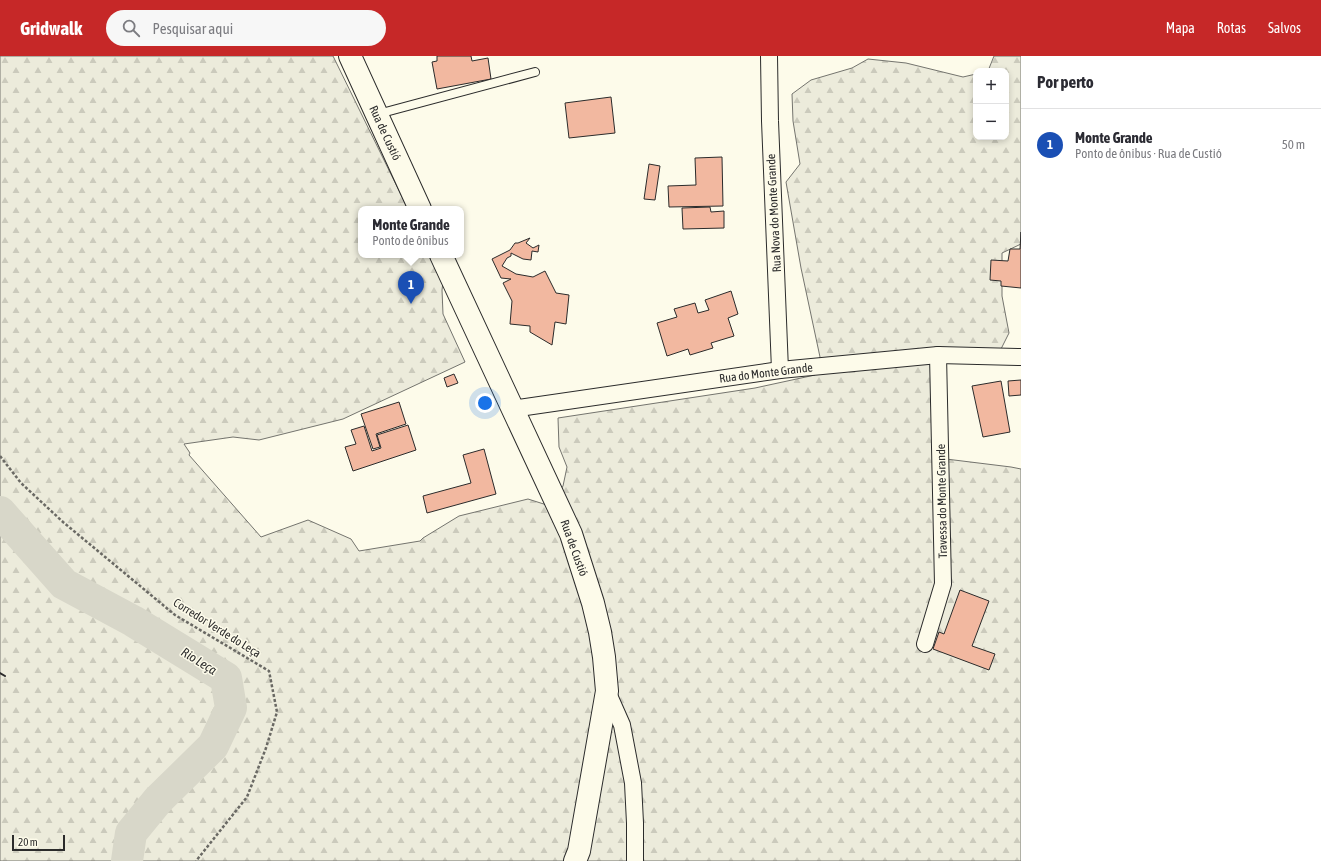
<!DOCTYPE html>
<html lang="pt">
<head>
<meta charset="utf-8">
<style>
  body { margin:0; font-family:"Asap Condensed",sans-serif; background:#f7f7f7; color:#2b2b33 }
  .controls { position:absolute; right:12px; top:12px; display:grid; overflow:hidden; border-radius:8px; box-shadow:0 2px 6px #0003 }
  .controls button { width:36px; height:36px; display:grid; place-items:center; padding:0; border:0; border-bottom:1px solid #e1e1e2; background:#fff; color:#2b2b33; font:20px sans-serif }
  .scale { position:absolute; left:12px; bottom:10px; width:53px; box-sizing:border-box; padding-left:4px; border:2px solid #2b2b2b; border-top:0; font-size:11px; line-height:14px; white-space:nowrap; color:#2b2b2b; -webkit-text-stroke:3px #fdfbea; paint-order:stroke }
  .you { position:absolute; left:485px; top:347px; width:14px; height:14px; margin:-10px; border:3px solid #fff; border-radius:50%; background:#1a73e8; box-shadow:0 0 0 6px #1a73e833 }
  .badge { display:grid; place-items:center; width:26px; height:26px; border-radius:50%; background:#c62828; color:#fff; font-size:13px; font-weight:700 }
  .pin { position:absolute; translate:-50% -33px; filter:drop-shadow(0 1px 2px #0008) }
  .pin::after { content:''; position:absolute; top:21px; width:14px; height:12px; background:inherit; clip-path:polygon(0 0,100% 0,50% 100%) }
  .popup { position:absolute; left:358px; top:150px; width:106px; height:52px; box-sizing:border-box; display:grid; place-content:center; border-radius:8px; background:#fff; filter:drop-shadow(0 1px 3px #0005); font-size:13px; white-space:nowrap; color:#7c7c81 }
  .popup b { font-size:15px; color:#2b2b33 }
  .popup::after { content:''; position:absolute; left:50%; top:100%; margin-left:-8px; border:8px solid transparent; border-top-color:#fff }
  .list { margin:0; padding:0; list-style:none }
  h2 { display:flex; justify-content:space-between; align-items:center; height:52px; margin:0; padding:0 16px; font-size:17px }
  h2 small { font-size:13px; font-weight:400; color:#7c7c81 }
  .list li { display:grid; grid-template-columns:26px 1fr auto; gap:12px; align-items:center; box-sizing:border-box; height:72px; padding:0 16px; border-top:1px solid #e1e1e2 }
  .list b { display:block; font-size:15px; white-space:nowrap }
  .list p { margin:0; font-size:13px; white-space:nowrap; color:#7c7c81 }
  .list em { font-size:13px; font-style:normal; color:#7c7c81 }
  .icon { flex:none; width:22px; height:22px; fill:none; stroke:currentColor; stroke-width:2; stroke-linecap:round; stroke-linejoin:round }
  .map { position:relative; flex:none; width:1021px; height:805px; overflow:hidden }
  header { display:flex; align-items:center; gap:24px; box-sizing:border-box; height:56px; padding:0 20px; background:#c62828; color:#fff }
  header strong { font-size:19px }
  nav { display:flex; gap:22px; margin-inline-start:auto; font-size:14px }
  .search { width:280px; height:36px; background:#f7f7f7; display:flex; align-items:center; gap:10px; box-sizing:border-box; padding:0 14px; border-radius:22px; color:#7c7c81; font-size:15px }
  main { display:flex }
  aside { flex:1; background:#fff }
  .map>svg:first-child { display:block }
</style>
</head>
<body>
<header>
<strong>Gridwalk</strong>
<div class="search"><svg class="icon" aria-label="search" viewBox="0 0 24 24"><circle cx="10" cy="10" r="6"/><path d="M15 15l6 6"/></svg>Pesquisar aqui</div>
<nav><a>Mapa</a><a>Rotas</a><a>Salvos</a></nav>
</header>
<main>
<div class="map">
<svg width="1021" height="805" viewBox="0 0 1021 805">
  <defs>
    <pattern id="forest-firs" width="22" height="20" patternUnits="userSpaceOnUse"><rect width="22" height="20" fill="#ecebdb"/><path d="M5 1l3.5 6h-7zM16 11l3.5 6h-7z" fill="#cbcabc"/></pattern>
  </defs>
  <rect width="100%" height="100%" fill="#fdfbea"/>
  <!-- forest -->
  <path fill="url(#forest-firs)" stroke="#74746e" d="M 0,0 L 333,0 L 408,153 L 361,153 L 361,199 L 430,199 L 443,226 L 442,234 L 443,258 L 465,306 L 343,363 L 259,384 L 233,381 L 184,388 L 190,397 L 189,399 L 261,481 L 308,464 L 351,483 L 359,495 L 420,485 L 423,482 L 459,460 L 528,443 L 550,450 L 563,430 L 567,411 L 559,391 L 558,362 L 755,332 L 815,319 L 820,301 L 801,212 L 786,126 L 800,108 L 793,65 L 792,38 L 811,24 L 852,12 L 868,3 L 906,7 L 963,21 L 976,18 L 976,81 L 1006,81 L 1006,15 L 988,15 L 994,0 L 1021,0 L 1021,188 L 1002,197 L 1002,240 L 1009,277 L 1000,295 L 946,307 L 946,403 L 1011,411 L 1021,413 L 1021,805 L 0,805 Z"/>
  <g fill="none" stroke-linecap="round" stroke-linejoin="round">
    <!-- river -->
    <path stroke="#d8d7c9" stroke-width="32" d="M 0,456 L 64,528 L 133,565 L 226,622 L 231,652 L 213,690 L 158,744 L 131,777 L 127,805"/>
  </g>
  <!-- building -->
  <g fill="#f2b8a0" stroke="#2b2b2b">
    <path d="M 437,0 L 471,0 L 472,5 L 488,2 L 491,23 L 437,33 L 432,6 L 437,5 Z"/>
    <path d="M 611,41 L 615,77 L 569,82 L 565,47 Z"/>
    <path d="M 722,101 L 723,150 L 669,151 L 668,130 L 696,129 L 695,102 Z"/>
    <path d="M 649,108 L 660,110 L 655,144 L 644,143 Z"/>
    <path d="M 710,151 L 711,156 L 724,155 L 724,172 L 683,173 L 682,152 Z"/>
    <path d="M 1021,176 L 1021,232 L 1001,230 L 1001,225 L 990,224 L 991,204 L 1008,205 L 1010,193 L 1020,193 Z"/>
    <path d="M 530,182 L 526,187 L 533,192 L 539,189 L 538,196 L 532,195 L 531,204 L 523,203 L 511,197 L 511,200 L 507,202 L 502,210 L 516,218 L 533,221 L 545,215 L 556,237 L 569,239 L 566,268 L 555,266 L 552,289 L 530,276 L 530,270 L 510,268 L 512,245 L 503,227 L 511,223 L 501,222 L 492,203 L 510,194 L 515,187 L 518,187 Z"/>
    <path d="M 731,235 L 738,258 L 728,262 L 734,280 L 711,287 L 713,292 L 690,299 L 688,293 L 667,300 L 657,267 L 677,261 L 674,253 L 695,247 L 698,257 L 709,254 L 705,244 Z"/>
    <path d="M 454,318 L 458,327 L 447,331 L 444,322 Z"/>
    <path d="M 1021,324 L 1021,339 L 1009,340 L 1008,325 Z"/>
    <path d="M 1001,325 L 1010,376 L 983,381 L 972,330 Z"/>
    <path d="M 399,346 L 406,368 L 376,378 L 380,391 L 373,393 L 361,358 Z"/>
    <path d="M 408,369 L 416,394 L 353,415 L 345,391 L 356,388 L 351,374 L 364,370 L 372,395 L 381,392 L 377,379 Z"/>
    <path d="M 484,393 L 496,438 L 427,457 L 423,440 L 471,427 L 463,399 Z"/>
    <path d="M 960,534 L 989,545 L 972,590 L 995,598 L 989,614 L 933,593 L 939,576 L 944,578 Z"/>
  </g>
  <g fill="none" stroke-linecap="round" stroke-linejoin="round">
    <!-- service casing -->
    <g stroke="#2b2b2b" stroke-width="10">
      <path id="service" d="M 378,58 L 535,16"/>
    </g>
    <!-- minor casing -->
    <g stroke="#2b2b2b" stroke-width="18">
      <g id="minor">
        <path d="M 769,0 L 770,65 L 780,314"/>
        <path d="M 512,353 L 780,314 L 938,299 L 1021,301"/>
        <path d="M 925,588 L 943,528 L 938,299"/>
        <path d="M 607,635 L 622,669 L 633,727 L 635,767 L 635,805"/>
      </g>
    </g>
    <!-- secondary casing -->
    <g stroke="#2b2b2b" stroke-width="24">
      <g id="secondary">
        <path d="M 350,0 L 420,153"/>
        <path d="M 441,199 L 571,478 L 593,547 L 600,576 L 604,601 L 607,635 L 579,795 L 575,805"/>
      </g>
    </g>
    <!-- path -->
    <path stroke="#6a6964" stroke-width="2.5" stroke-dasharray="3 2" stroke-linecap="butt" d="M 0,400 L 21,427 L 63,466 L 175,559 L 269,615 L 277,656 L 266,692 L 247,741 L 196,805"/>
    <!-- service -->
    <use href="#service" stroke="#fdfbea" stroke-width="8"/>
    <!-- minor -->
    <use href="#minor" stroke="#fdfbea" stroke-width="16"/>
    <!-- secondary -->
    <use href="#secondary" stroke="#fdfbea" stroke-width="22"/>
    <!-- wall -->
    <path stroke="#2b2b2b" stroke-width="2" d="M 0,617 L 5,620"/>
  </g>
  <g text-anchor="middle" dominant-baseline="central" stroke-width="3" stroke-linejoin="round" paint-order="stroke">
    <!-- street labels -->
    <g font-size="12" fill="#2b2b2b" stroke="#fdfbea">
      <text transform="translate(385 77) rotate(65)">Rua de Custió</text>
      <text transform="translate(774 157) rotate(-93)">Rua Nova do Monte Grande</text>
      <text transform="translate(766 317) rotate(-7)">Rua do Monte Grande</text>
      <text transform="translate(942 445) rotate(-91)">Travessa do Monte Grande</text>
      <text transform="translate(574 492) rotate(70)">Rua de Custió</text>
      <text transform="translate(217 572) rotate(32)">Corredor Verde do Leça</text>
    </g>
    <!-- water labels -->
    <g font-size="13" font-style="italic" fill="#2b2b2b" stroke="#fdfbea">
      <text transform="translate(199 605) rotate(32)">Rio Leça</text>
    </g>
  </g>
</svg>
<div class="controls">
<button>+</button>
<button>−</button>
</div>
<div class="scale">20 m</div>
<div class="you"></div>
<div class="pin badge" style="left:411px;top:248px;background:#1a4fb4">1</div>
<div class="popup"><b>Monte Grande</b>Ponto de ônibus</div>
</div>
<aside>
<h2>Por perto<small></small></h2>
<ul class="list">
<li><span class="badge" style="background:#1a4fb4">1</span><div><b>Monte Grande</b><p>Ponto de ônibus · Rua de Custió</p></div><em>50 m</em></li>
</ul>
</aside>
</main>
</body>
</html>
